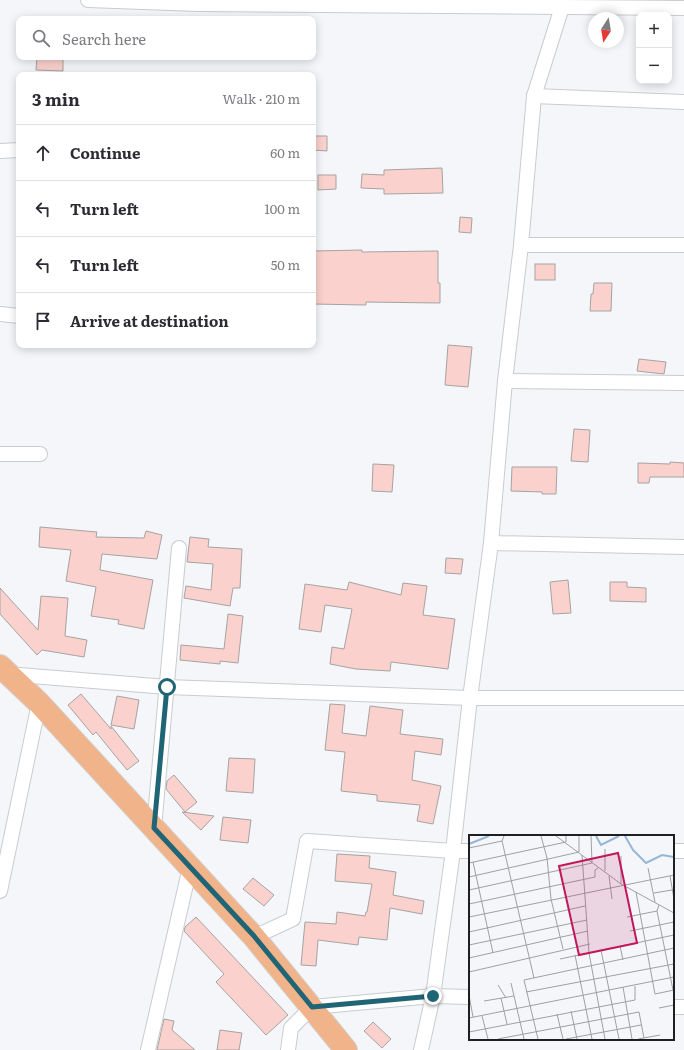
<!DOCTYPE html>
<html lang="en">
<head>
<meta charset="utf-8">
<style>
  body { margin:0; font-family:Literata,serif; background:#f2f2f3; color:#2b2b33 }
  .controls { position:absolute; right:12px; top:12px; display:grid; overflow:hidden; border-radius:8px; box-shadow:0 2px 10px #0003 }
  .controls button { width:36px; height:36px; display:grid; place-items:center; padding:0; border:0; border-bottom:1px solid #e1e1e2; background:#fff; color:#2b2b33; font:20px sans-serif }
  .compass { position:absolute; left:588px; top:12px; width:36px; height:36px; border-radius:50%; background:#fff; box-shadow:0 2px 10px #0003; rotate:192deg }
  .stop { position:absolute; width:12px; height:12px; margin:-9px; border:3px solid #206576; border-radius:50%; background:#fff }
  .stop.end { background:#206576; border-color:#fff; box-shadow:0 1px 4px #0008 }
  .list { margin:0; padding:0; list-style:none }
  h2 { display:flex; justify-content:space-between; align-items:center; height:52px; margin:0; padding:0 16px; font-size:17px }
  h2 small { font-size:13px; font-weight:400; color:#7c7c81 }
  .list li { display:grid; grid-template-columns:26px 1fr auto; gap:12px; align-items:center; box-sizing:border-box; height:56px; padding:0 16px; border-top:1px solid #e1e1e2 }
  .list b { display:block; font-size:15px; white-space:nowrap }
  .list em { font-size:13px; font-style:normal; color:#7c7c81 }
  .icon { flex:none; width:22px; height:22px; fill:none; stroke:currentColor; stroke-width:2; stroke-linecap:round; stroke-linejoin:round }
  .map { position:relative; flex:none; width:684px; height:1050px; overflow:hidden }
  .search { position:absolute; background:#fff; box-shadow:0 2px 10px #0003; left:16px; top:16px; width:300px; height:44px; display:flex; align-items:center; gap:10px; box-sizing:border-box; padding:0 14px; border-radius:8px; color:#7c7c81; font-size:15px }
  .panel { position:absolute; background:#fff; box-shadow:0 2px 10px #0003; left:16px; top:72px; width:300px; height:276px; border-radius:8px }
  .map>svg:first-child { display:block }
</style>
</head>
<body>
<div class="map">
<svg width="684" height="1050" viewBox="0 0 684 1050">
  <rect width="100%" height="100%" fill="#f4f6f9"/>
  <!-- building -->
  <g fill="#fad1cc" stroke="#a7a3a3">
    <path d="M 37,57 L 63,57 L 63,71 L 36,70 Z"/>
    <path d="M 313,136 L 327,136 L 327,151 L 313,150 Z"/>
    <path d="M 442,168 L 443,193 L 384,194 L 384,189 L 361,188 L 362,174 L 384,175 L 384,170 Z"/>
    <path d="M 318,175 L 336,175 L 336,189 L 318,190 Z"/>
    <path d="M 460,217 L 472,218 L 471,233 L 459,232 Z"/>
    <path d="M 362,250 L 362,252 L 438,251 L 438,283 L 440,283 L 440,303 L 366,302 L 366,305 L 313,304 L 313,251 Z"/>
    <rect x="535" y="264" width="20" height="16"/>
    <path d="M 594,283 L 612,283 L 611,311 L 590,311 L 591,294 L 593,294 Z"/>
    <path d="M 448,345 L 472,347 L 468,387 L 445,385 Z"/>
    <path d="M 639,359 L 666,362 L 664,374 L 637,371 Z"/>
    <path d="M 574,429 L 590,430 L 588,462 L 571,461 Z"/>
    <path d="M 670,462 L 684,463 L 684,477 L 650,477 L 649,483 L 638,483 L 638,463 L 670,464 Z"/>
    <path d="M 373,464 L 394,465 L 392,492 L 372,491 Z"/>
    <path d="M 512,467 L 557,467 L 556,494 L 542,494 L 542,492 L 511,491 Z"/>
    <path d="M 40,527 L 97,532 L 96,537 L 144,538 L 146,531 L 162,535 L 157,559 L 102,554 L 100,570 L 153,580 L 144,629 L 118,624 L 119,620 L 91,616 L 96,587 L 66,581 L 71,550 L 39,547 Z"/>
    <path d="M 190,537 L 209,539 L 208,547 L 242,549 L 240,588 L 233,588 L 230,606 L 184,598 L 186,586 L 211,590 L 213,564 L 187,562 Z"/>
    <path d="M 446,558 L 463,559 L 461,574 L 445,573 Z"/>
    <path d="M 568,580 L 571,613 L 553,614 L 550,582 Z"/>
    <path d="M 349,582 L 401,595 L 403,583 L 427,586 L 423,615 L 455,619 L 448,669 L 391,662 L 390,671 L 356,669 L 330,664 L 332,647 L 344,649 L 352,609 L 325,605 L 321,632 L 299,629 L 305,584 L 347,590 Z"/>
    <path d="M 610,582 L 627,582 L 627,587 L 646,588 L 646,602 L 610,601 Z"/>
    <path d="M 0,588 L 38,630 L 41,596 L 68,598 L 65,636 L 87,640 L 84,657 L 42,650 L 37,655 L 0,614 Z"/>
    <path d="M 228,614 L 243,616 L 238,663 L 220,661 L 220,664 L 180,660 L 181,645 L 224,649 Z"/>
    <path d="M 81,694 L 111,729 L 111,726 L 139,761 L 127,770 L 96,732 L 93,735 L 68,705 Z"/>
    <path d="M 117,696 L 139,700 L 134,729 L 111,725 Z"/>
    <path d="M 330,704 L 345,705 L 342,733 L 366,736 L 370,706 L 403,710 L 400,734 L 443,739 L 441,755 L 415,751 L 412,780 L 441,786 L 433,824 L 417,821 L 420,805 L 377,801 L 377,795 L 341,791 L 345,752 L 325,750 Z"/>
    <path d="M 229,758 L 255,759 L 253,793 L 226,791 Z"/>
    <path d="M 174,775 L 197,802 L 185,812 L 166,789 L 167,781 Z"/>
    <path d="M 182,812 L 214,816 L 201,830 Z"/>
    <path d="M 223,817 L 251,820 L 248,843 L 220,840 Z"/>
    <path d="M 337,854 L 370,856 L 369,868 L 396,872 L 393,895 L 424,901 L 422,914 L 390,908 L 387,940 L 359,937 L 358,945 L 318,940 L 316,966 L 301,965 L 305,922 L 336,924 L 337,912 L 365,916 L 366,912 L 367,912 L 372,884 L 335,881 Z"/>
    <path d="M 253,878 L 274,895 L 264,906 L 243,889 Z"/>
    <path d="M 196,917 L 288,1015 L 266,1035 L 216,982 L 224,974 L 184,931 L 185,927 Z"/>
    <path d="M 164,1019 L 174,1021 L 172,1030 L 195,1050 L 157,1050 Z"/>
    <path d="M 373,1022 L 391,1039 L 382,1048 L 364,1031 Z"/>
    <path d="M 220,1030 L 242,1033 L 239,1050 L 217,1050 Z"/>
  </g>
  <g fill="none" stroke-linecap="round" stroke-linejoin="round">
    <!-- minor casing -->
    <g stroke="#c9cccf" stroke-width="16">
      <g id="minor">
        <path d="M 88,0 L 198,4 L 684,8"/>
        <path d="M 534,96 L 684,102"/>
        <path d="M 0,151 L 19,150"/>
        <path d="M 521,245 L 684,245"/>
        <path d="M 0,314 L 19,316"/>
        <path d="M 505,381 L 684,383"/>
        <path d="M 0,454 L 40,454"/>
        <path d="M 491,543 L 684,547"/>
        <path d="M 7,674 L 167,687 L 470,698 L 684,698"/>
        <path d="M 154,828 L 179,548"/>
        <path d="M 673,851 L 684,851"/>
        <path d="M 0,891 L 39,703"/>
        <path d="M 254,937 L 293,919 L 307,841 L 453,851 L 470,851"/>
        <path d="M 673,1007 L 684,1007"/>
        <path d="M 148,1050 L 190,867"/>
        <path d="M 288,1050 L 291,1028 L 312,1007 L 433,996 L 470,997"/>
        <path d="M 421,1050 L 433,996 L 453,851 L 470,698 L 491,543 L 505,381 L 521,245 L 534,96 L 562,7 L 562,0"/>
      </g>
    </g>
    <!-- primary casing -->
    <g stroke="#d2d2d2" stroke-width="24">
      <path id="primary" d="M 0,666 L 39,703 L 254,937 L 346,1050"/>
    </g>
    <!-- minor -->
    <use href="#minor" stroke="#fff" stroke-width="14"/>
    <!-- primary -->
    <use href="#primary" stroke="#f1b389" stroke-width="22"/>
  </g>
  <g fill="none" stroke-linecap="round" stroke-linejoin="round">
    <!-- route -->
    <path stroke="#206576" stroke-width="5" d="M 167,687 L 154,828 L 254,936 L 312,1007 L 433,996"/>
  </g>
  <!-- overview -->
  <g transform="translate(469 835)">
    <rect width="205" height="205" fill="#f4f6f9"/>
    <path fill="none" stroke="#96b6d7" stroke-width="2" d="M 127,1 L 132,10 L 150,1M 156,1 L 164,15 L 177,28 L 193,20 L 205,22M 0,9 L 20,1"/>
    <path fill="none" stroke="#9ea0a2" stroke-width="1" d="M 35,1 L 33,6 L 65,143M 72,1 L 78,23 L 82,64 L 94,114M 87,1 L 152,49 L 205,78M 0,13 L 33,6M 113,20 L 120,118 L 136,204M 152,21 L 152,49M 4,27 L 24,118M 0,28 L 97,7 L 97,1M 179,33 L 186,67M 136,36 L 136,14M 140,41 L 143,64M 201,41 L 205,64M 0,42 L 110,17 L 110,1M 0,55 L 123,28 L 122,1M 167,57 L 186,159 L 205,155M 185,58 L 203,55M 0,69 L 126,42 L 126,35 L 129,33M 190,70 L 188,76 L 204,155M 0,82 L 205,40M 158,82 L 188,76M 161,96 L 205,87M 0,97 L 116,71M 0,110 L 118,85M 151,111 L 154,125M 132,115 L 150,204M 106,120 L 123,204M 0,123 L 119,96M 91,124 L 205,100M 0,137 L 121,109M 42,148 L 55,204M 29,150 L 37,163M 154,152 L 163,204M 57,157 L 205,129M 0,160 L 4,182M 32,163 L 38,189M 15,166 L 45,161M 190,173 L 205,170M 102,176 L 108,204M 88,179 L 94,204M 13,181 L 19,204M 0,183 L 205,142M 0,197 L 166,165 L 166,151M 29,204 L 170,177 L 175,203M 69,204 L 55,145 L 205,113M 97,204 L 172,190M 169,204 L 191,200"/>
    <path fill="#c2185b" fill-opacity="0.15" stroke="#c2185b" stroke-width="2" d="M 149,18 L 168,108 L 110,120 L 90,31 Z"/>
    <rect width="205" height="205" fill="none" stroke="#1e1f20" stroke-width="2"/>
  </g>
</svg>
<div class="controls">
<button>+</button>
<button>−</button>
</div>
<svg class="compass" viewBox="-18 -18 36 36"><path d="M0-13l5 13h-10z" fill="#e53935"/><path d="M0 13l5-13h-10z" fill="#7c7c81"/></svg>
<div class="stop" style="left:167px;top:687px"></div>
<div class="stop end" style="left:433px;top:996px"></div>
<div class="search"><svg class="icon" aria-label="search" viewBox="0 0 24 24"><circle cx="10" cy="10" r="6"/><path d="M15 15l6 6"/></svg>Search here</div>
<section class="panel">
<h2>3 min<small>Walk · 210 m</small></h2>
<ul class="list">
<li><svg class="icon" aria-label="ahead" viewBox="0 0 24 24"><path d="M12 20V5M6 11l6-6 6 6"/></svg><div><b>Continue</b></div><em>60 m</em></li>
<li><svg class="icon" aria-label="left" viewBox="0 0 24 24"><path d="M17 20v-9H6M10 6l-5 5 5 5"/></svg><div><b>Turn left</b></div><em>100 m</em></li>
<li><svg class="icon" aria-label="left" viewBox="0 0 24 24"><path d="M17 20v-9H6M10 6l-5 5 5 5"/></svg><div><b>Turn left</b></div><em>50 m</em></li>
<li><svg class="icon" aria-label="arrive" viewBox="0 0 24 24"><path d="M6 21V4h12l-3 4 3 4H6"/></svg><div><b>Arrive at destination</b></div></li>
</ul>
</section>
</div>
</body>
</html>
